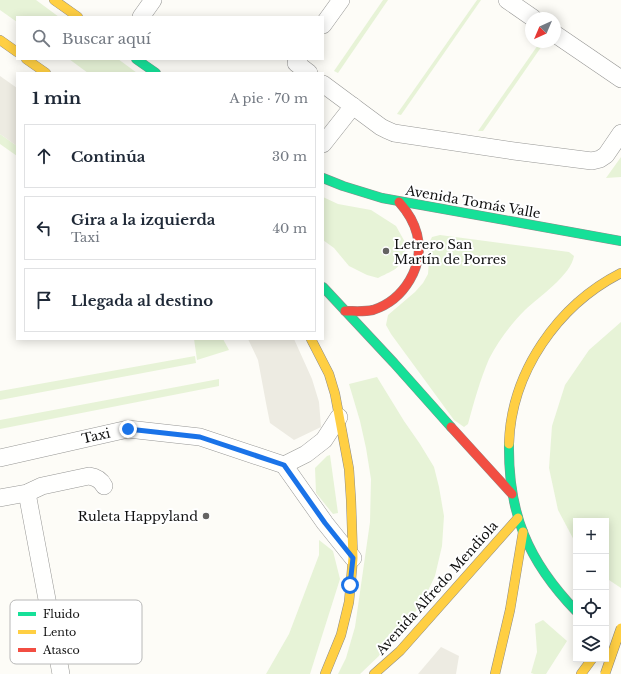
<!DOCTYPE html>
<html lang="es">
<head>
<meta charset="utf-8">
<style>
  body { margin:0; font-family:"Libre Baskerville",serif; background:#f6f6f7; color:#1f2937 }
  .controls { position:absolute; right:12px; bottom:12px; display:grid; overflow:hidden; border-radius:0px; box-shadow:0 2px 10px #0003 }
  .controls button { width:36px; height:36px; display:grid; place-items:center; padding:0; border:0; border-bottom:1px solid #e0e1e3; background:#fff; color:#1f2937; font:20px sans-serif }
  .compass { position:absolute; left:525px; top:12px; width:36px; height:36px; border-radius:50%; background:#fff; box-shadow:0 2px 10px #0003; rotate:224deg }
  .stop { position:absolute; width:12px; height:12px; margin:-9px; border:3px solid #1a73e8; border-radius:50%; background:#fff }
  .stop.end { background:#1a73e8; border-color:#fff; box-shadow:0 1px 4px #0008 }
  .list { margin:0; padding:0; list-style:none }
  h2 { display:flex; justify-content:space-between; align-items:center; height:52px; margin:0; padding:0 16px; font-size:17px }
  h2 small { font-size:13px; font-weight:400; color:#747a83 }
  .list li { display:grid; grid-template-columns:26px 1fr auto; gap:12px; align-items:center; box-sizing:border-box; height:64px; margin:0 8px 8px; padding:0 8px; border:1px solid #e0e1e3; border-radius:0px }
  .list b { display:block; font-size:15px; white-space:nowrap }
  .list p { margin:0; font-size:13px; white-space:nowrap; color:#747a83 }
  .list em { font-size:13px; font-style:normal; color:#747a83 }
  .icon { flex:none; width:22px; height:22px; fill:none; stroke:currentColor; stroke-width:2; stroke-linecap:round; stroke-linejoin:round }
  .map { position:relative; flex:none; width:621px; height:674px; overflow:hidden }
  .search { position:absolute; background:#fff; box-shadow:0 2px 10px #0003; left:16px; top:16px; width:308px; height:44px; display:flex; align-items:center; gap:10px; box-sizing:border-box; padding:0 14px; border-radius:0px; color:#747a83; font-size:15px }
  .panel { position:absolute; background:#fff; box-shadow:0 2px 10px #0003; left:16px; top:72px; width:308px; height:268px; border-radius:0px }
  .map>svg:first-child { display:block }
</style>
</head>
<body>
<div class="map">
<svg width="621" height="674" viewBox="0 0 621 674">
  <rect width="100%" height="100%" fill="#fdfcf7"/>
  <!-- green -->
  <g fill="#e7f3d7">
    <path d="M 0,0 L 36,0 L 59,17 L 17,17 L 17,22 L 0,10 Z"/>
    <path d="M 383,0 L 388,0 L 338,73 L 334,71 Z"/>
    <path d="M 477,0 L 481,0 L 401,115 L 397,114 Z"/>
    <path d="M 540,42 L 544,43 L 483,131 L 478,131 Z"/>
    <path d="M 69,59 L 118,59 L 137,73 L 88,73 Z"/>
    <path d="M 0,134 L 17,146 L 17,156 L 0,144 Z"/>
    <path d="M 621,157 L 621,177 L 606,178 Z"/>
    <path d="M 323,197 L 338,204 L 371,210 L 396,226 L 406,244 C 401,269 400,267 378,278 L 367,275 L 349,266 L 334,248 L 323,240 Z"/>
    <path d="M 440,235 L 569,252 L 574,256 C 571,275 539,297 525,310 C 511,324 498,341 489,359 C 480,380 474,402 468,424 L 464,427 L 454,420 L 391,334 L 386,325 L 388,315 L 415,292 L 423,283 L 428,274 L 429,261 L 428,245 L 432,237 Z"/>
    <path d="M 621,322 L 621,588 L 606,578 L 606,521 L 576,521 L 576,544 L 558,510 L 549,468 L 552,426 L 565,385 L 589,350 Z"/>
    <path d="M 194,339 L 223,339 L 229,350 L 197,360 Z"/>
    <path d="M 195,356 L 196,363 L 0,400 L 0,391 Z"/>
    <path d="M 377,377 L 404,421 L 420,444 L 434,467 L 439,487 L 444,516 L 442,546 L 435,576 L 423,601 L 403,629 L 382,653 L 360,674 L 338,674 L 346,658 L 355,627 L 370,522 L 371,479 L 366,448 L 360,421 L 349,384 Z"/>
    <path d="M 219,379 L 219,386 L 0,429 L 0,420 Z"/>
    <path d="M 330,455 L 338,513 L 333,514 L 316,493 L 315,468 L 327,456 Z"/>
    <path d="M 319,540 L 333,551 L 340,579 L 310,674 L 266,674 L 289,634 L 319,555 Z"/>
    <path d="M 543,620 L 567,641 L 546,674 L 534,674 L 531,673 L 537,652 L 535,624 Z"/>
  </g>
  <!-- plaza -->
  <g fill="#edebe2">
    <path d="M 0,76 L 17,88 L 17,146 L 0,134 Z"/>
    <path d="M 248,339 L 294,339 L 312,379 L 319,402 L 321,427 L 294,440 L 270,423 L 266,403 L 258,360 Z"/>
    <path d="M 441,647 L 459,656 L 456,674 L 418,674 Z"/>
  </g>
  <g fill="none" stroke-linecap="round" stroke-linejoin="round">
    <!-- lane casing -->
    <g stroke="#979795" stroke-width="18">
      <g id="lane">
        <path d="M 507,0 L 533,18"/>
        <path d="M 141,17 L 153,0"/>
        <path d="M 323,25 L 341,0"/>
        <path d="M 555,34 L 621,79"/>
        <path d="M 299,59 L 296,63 L 309,73"/>
        <path d="M 323,84 L 381,127 L 387,130 L 394,133 L 514,151 L 592,161 L 600,159 L 606,155 L 621,133"/>
        <path d="M 323,144 L 353,106"/>
        <path d="M 0,458 L 128,429 L 200,437 L 284,465"/>
        <path d="M 284,465 L 325,523 L 353,558"/>
        <path d="M 284,465 L 306,454 L 324,440 L 339,417"/>
        <path d="M 27,493 L 61,674"/>
        <path d="M 0,498 L 27,493 L 42,486 L 89,476 C 96,477 101,480 104,486"/>
      </g>
    </g>
    <!-- fast casing -->
    <g stroke="#8e8d8b" stroke-width="10">
      <g id="fast">
        <path d="M 136,59 L 156,73"/>
        <path d="M 323,178 L 343,186 L 382,198 L 621,241"/>
        <path d="M 323,287 L 394,363 L 451,427"/>
        <path d="M 509,444 C 508,514 528,561 576,611"/>
      </g>
    </g>
    <!-- slow casing -->
    <g stroke="#8e8d8b" stroke-width="10">
      <g id="slow">
        <path d="M 54,0 L 78,17"/>
        <path d="M 0,40 L 17,52"/>
        <path d="M 26,59 L 46,73"/>
        <path d="M 311,339 L 329,374 L 335,394 L 349,469 L 351,500 L 353,558 L 349,602 L 341,635 L 325,674"/>
        <path d="M 509,444 C 511,372 558,305 621,273"/>
        <path d="M 374,674 L 400,651 L 518,518"/>
        <path d="M 495,674 L 510,610 L 523,532"/>
        <path d="M 581,674 L 592,659"/>
      </g>
    </g>
    <!-- jam casing -->
    <g stroke="#8e8d8b" stroke-width="10">
      <g id="jam">
        <path d="M 345,311 C 354,311 364,312 373,310 C 404,300 425,266 417,234 C 414,222 407,211 399,202"/>
        <path d="M 451,427 L 512,494"/>
      </g>
    </g>
    <!-- lane -->
    <use href="#lane" stroke="#fffffe" stroke-width="17"/>
    <!-- fast -->
    <use href="#fast" stroke="#16e098" stroke-width="9"/>
    <!-- slow -->
    <use href="#slow" stroke="#ffcf43" stroke-width="9"/>
    <!-- jam -->
    <use href="#jam" stroke="#f24e42" stroke-width="9"/>
    <!-- slow-bridge casing -->
    <g stroke="#858482" stroke-width="10" stroke-linecap="butt">
      <path id="slow-bridge" d="M 605,674 L 621,628"/>
    </g>
    <!-- slow-bridge -->
    <use href="#slow-bridge" stroke="#ffcf43" stroke-width="9"/>
  </g>
  <g fill="none" stroke-linecap="round" stroke-linejoin="round">
    <!-- route -->
    <path stroke="#1a73e8" stroke-width="5" d="M 128,429 L 200,437 L 284,465 L 325,523 L 353,558 L 350,585"/>
  </g>
  <!-- markers -->
  <g fill="#646362" stroke="#fff" stroke-width="1.5">
    <circle cx="386" cy="251" r="4"/>
    <circle cx="206" cy="516" r="4"/>
  </g>
  <g text-anchor="middle" dominant-baseline="central" stroke-width="4" stroke-linejoin="round" paint-order="stroke">
    <!-- street labels -->
    <g font-size="13" fill="#111" stroke="#fff">
      <text transform="translate(473 202) rotate(10)">Avenida Tomás Valle</text>
      <text transform="translate(96 436) rotate(-13)">Taxi</text>
      <text transform="translate(437 588) rotate(-48)">Avenida Alfredo Mendiola</text>
    </g>
    <!-- poi labels -->
    <g font-size="13" fill="#111" stroke="#fff" text-anchor="start">
      <text x="394" y="244">Letrero San<tspan x="394" dy="15">Martín de Porres</tspan></text>
      <text x="198" y="516" text-anchor="end">Ruleta Happyland</text>
    </g>
  </g>
  <!-- legend -->
  <rect x="10" y="600" width="132" height="64" rx="6" fill="#fff" stroke="#b8b8b8" stroke-width="1"/>
  <rect x="18" y="612" width="18" height="4" fill="#16e098"/>
  <rect x="18" y="630" width="18" height="4" fill="#ffcf43"/>
  <rect x="18" y="648" width="18" height="4" fill="#f24e42"/>
  <g font-size="11" fill="#111">
    <text x="43" y="618">Fluido</text>
    <text x="43" y="636">Lento</text>
    <text x="43" y="654">Atasco</text>
  </g>
</svg>
<div class="controls">
<button>+</button>
<button>−</button>
<button><svg class="icon" aria-label="locate" viewBox="0 0 24 24"><circle cx="12" cy="12" r="6"/><path d="M12 2v4M12 18v4M2 12h4M18 12h4"/></svg></button>
<button><svg class="icon" aria-label="layers" viewBox="0 0 24 24"><path d="M12 4l9 5-9 5-9-5zM3 14l9 5 9-5"/></svg></button>
</div>
<svg class="compass" viewBox="-18 -18 36 36"><path d="M0-13l5 13h-10z" fill="#e53935"/><path d="M0 13l5-13h-10z" fill="#747a83"/></svg>
<div class="stop" style="left:350px;top:585px"></div>
<div class="stop end" style="left:128px;top:429px"></div>
<div class="search"><svg class="icon" aria-label="search" viewBox="0 0 24 24"><circle cx="10" cy="10" r="6"/><path d="M15 15l6 6"/></svg>Buscar aquí</div>
<section class="panel">
<h2>1 min<small>A pie · 70 m</small></h2>
<ul class="list">
<li><svg class="icon" aria-label="ahead" viewBox="0 0 24 24"><path d="M12 20V5M6 11l6-6 6 6"/></svg><div><b>Continúa</b></div><em>30 m</em></li>
<li><svg class="icon" aria-label="left" viewBox="0 0 24 24"><path d="M17 20v-9H6M10 6l-5 5 5 5"/></svg><div><b>Gira a la izquierda</b><p>Taxi</p></div><em>40 m</em></li>
<li><svg class="icon" aria-label="arrive" viewBox="0 0 24 24"><path d="M6 21V4h12l-3 4 3 4H6"/></svg><div><b>Llegada al destino</b></div></li>
</ul>
</section>
</div>
</body>
</html>
